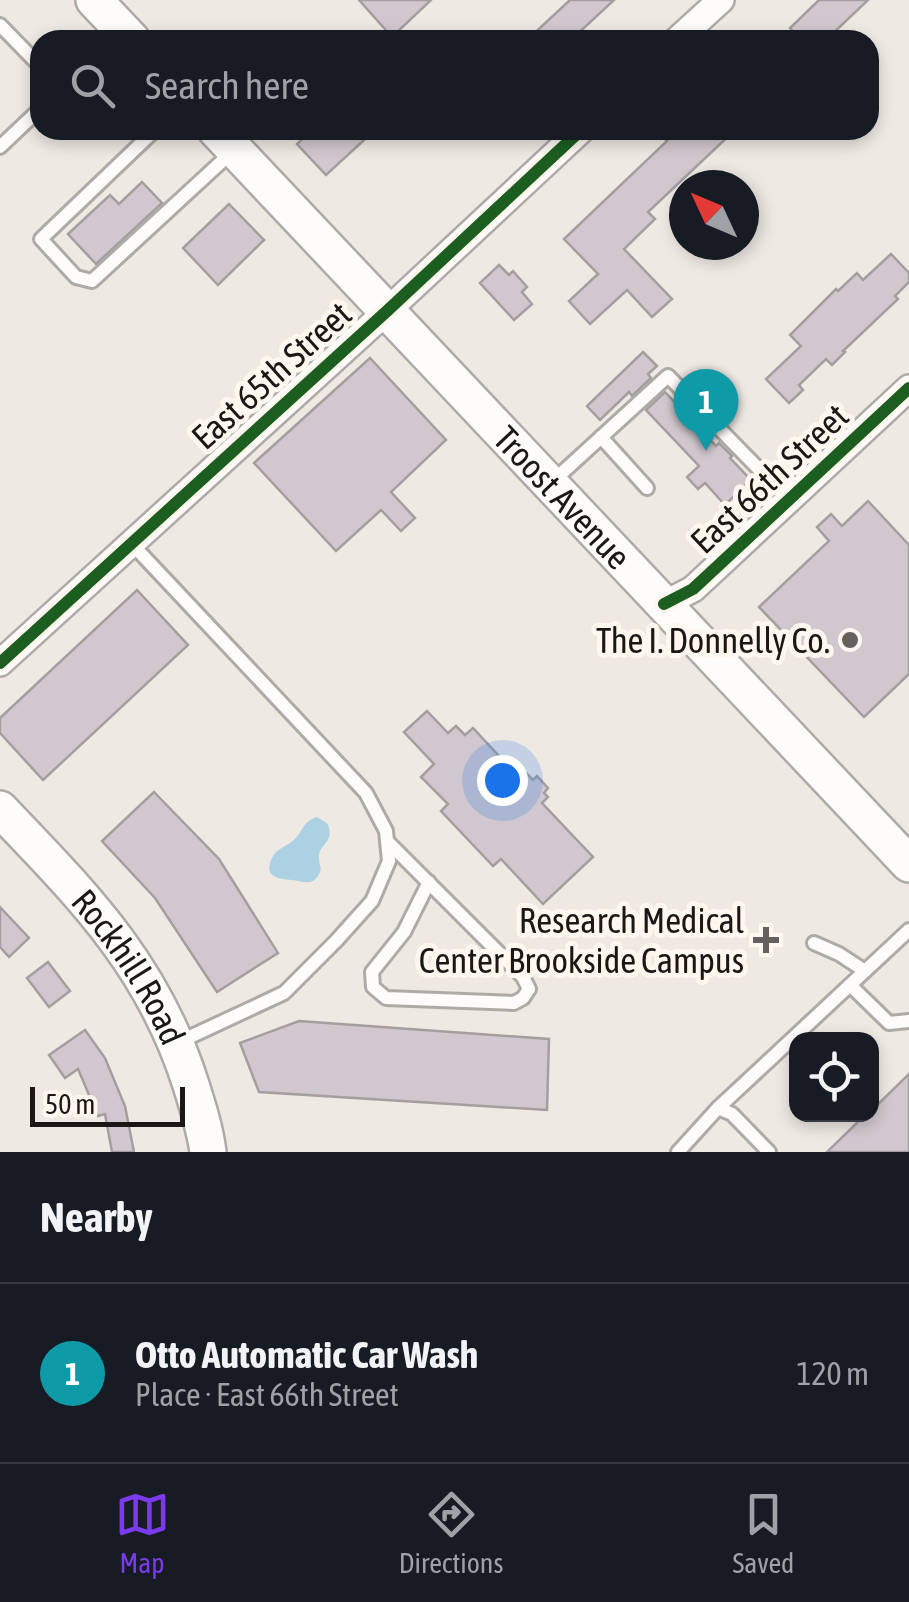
<!DOCTYPE html>
<html lang="en">
<head>
<meta charset="utf-8">
<style>
  body { margin:0; font-family:"Asap Condensed",sans-serif; background:#242831; color:#f1f3f6 }
  .controls { position:absolute; right:30px; bottom:30px; display:grid; overflow:hidden; border-radius:20px; box-shadow:0 5px 15px #0003 }
  .controls button { width:90px; height:90px; display:grid; place-items:center; padding:0; border:0; border-bottom:2px solid #363941; background:#171b24; color:#f1f3f6; font:50px sans-serif }
  .compass { position:absolute; left:669px; top:170px; width:90px; height:90px; border-radius:50%; background:#171b24; box-shadow:0 5px 15px #0003; rotate:314deg }
  .scale { position:absolute; left:30px; bottom:25px; width:155px; box-sizing:border-box; padding-left:10px; border:5px solid #1a1714; border-top:0; font-size:28px; line-height:35px; white-space:nowrap; color:#1a1714; -webkit-text-stroke:8px #fef7ef; paint-order:stroke }
  .you { position:absolute; left:502px; top:780px; width:35px; height:35px; margin:-25px; border:8px solid #fff; border-radius:50%; background:#1a73e8; box-shadow:0 0 0 15px #1a73e833 }
  .badge { display:grid; place-items:center; width:65px; height:65px; border-radius:50%; background:#7c3aed; color:#fff; font-size:32px; font-weight:700 }
  .pin { position:absolute; translate:-50% -82px; filter:drop-shadow(0 2px 5px #0008) }
  .pin::after { content:''; position:absolute; top:52px; width:35px; height:30px; background:inherit; clip-path:polygon(0 0,100% 0,50% 100%) }
  .list { margin:0; padding:0; list-style:none }
  h2 { display:flex; justify-content:space-between; align-items:center; height:130px; margin:0; padding:0 40px; font-size:42px }
  h2 small { font-size:32px; font-weight:400; color:#9ea1a6 }
  .list li { display:grid; grid-template-columns:65px 1fr auto; gap:30px; align-items:center; box-sizing:border-box; height:180px; padding:0 40px; border-top:2px solid #363941 }
  .list b { display:block; font-size:38px; white-space:nowrap }
  .list p { margin:0; font-size:32px; white-space:nowrap; color:#9ea1a6 }
  .list em { font-size:32px; font-style:normal; color:#9ea1a6 }
  .icon { flex:none; width:55px; height:55px; fill:none; stroke:currentColor; stroke-width:2; stroke-linecap:round; stroke-linejoin:round }
  .map { position:relative; flex:none; width:909px; height:1152px; overflow:hidden }
  .search { position:absolute; background:#171b24; box-shadow:0 5px 15px #0003; left:30px; right:30px; top:30px; height:110px; display:flex; align-items:center; gap:25px; box-sizing:border-box; padding:0 35px; border-radius:30px; color:#9ea1a6; font-size:38px }
  .sheet { height:310px; background:#171b24 }
  nav { display:flex; justify-content:space-around; align-items:center; box-sizing:border-box; height:140px; border-top:2px solid #363941; background:#171b24; font-size:28px; color:#9ea1a6 }
  nav a { display:grid; justify-items:center; gap:5px }
  nav .on { color:#7c3aed }
  .map>svg:first-child { display:block }
</style>
</head>
<body>
<div class="map">
<svg width="909" height="1152" viewBox="0 0 909 1152">
  <rect width="100%" height="100%" fill="#efe9e4"/>
  <!-- water -->
  <path fill="#acd1e2" d="M 317,817 L 328,824 C 335,845 318,842 319,859 C 319,867 323,867 319,874 C 313,887 302,881 292,880 C 278,879 263,877 272,858 C 277,847 289,846 296,838 C 304,828 304,821 317,817 Z"/>
  <!-- building -->
  <g fill="#d0c8ce" stroke="#a39f9e" stroke-width="2.5">
    <path d="M 359,0 L 431,0 L 392,37 Z"/>
    <path d="M 570,0 L 614,0 L 571,40 L 527,40 Z"/>
    <path d="M 819,0 L 868,0 L 826,40 L 801,40 L 790,28 Z"/>
    <path d="M 312,130 L 375,130 L 326,175 L 297,144 Z"/>
    <path d="M 656,130 L 735,130 L 648,212 L 655,219 L 624,249 L 672,299 L 652,317 L 627,290 L 590,324 L 569,301 L 598,274 L 564,239 L 667,141 Z"/>
    <path d="M 142,182 L 162,203 L 96,264 L 68,234 L 110,195 L 119,204 Z"/>
    <path d="M 229,204 L 264,240 L 218,285 L 183,248 Z"/>
    <path d="M 891,254 L 909,273 L 909,282 L 895,296 L 898,299 L 843,351 L 845,352 L 832,365 L 826,359 L 799,385 L 803,390 L 789,403 L 766,379 L 801,346 L 790,335 L 836,289 L 838,291 L 857,273 L 863,280 Z"/>
    <path d="M 499,265 L 509,275 L 513,271 L 527,287 L 522,292 L 532,304 L 514,320 L 480,283 Z"/>
    <path d="M 643,352 L 657,366 L 648,374 L 651,378 L 632,396 L 629,392 L 600,420 L 587,406 Z"/>
    <path d="M 370,358 L 446,440 L 391,492 L 415,518 L 401,531 L 381,510 L 336,551 L 254,463 Z"/>
    <path d="M 665,392 L 716,446 L 719,443 L 732,456 L 730,458 L 751,480 L 725,505 L 705,483 L 698,489 L 687,477 L 699,466 L 646,410 Z"/>
    <path d="M 868,501 L 909,545 L 909,674 L 864,717 L 759,607 L 829,541 L 817,527 L 831,514 L 842,526 Z"/>
    <path d="M 137,590 L 188,645 L 43,780 L 0,733 L 0,718 Z"/>
    <path d="M 427,711 L 448,733 L 456,726 L 465,735 L 473,728 L 511,769 L 517,763 L 533,780 L 537,776 L 548,788 L 544,793 L 548,797 L 542,803 L 593,857 L 543,904 L 501,859 L 493,866 L 441,811 L 448,804 L 421,777 L 434,764 L 404,732 Z"/>
    <path d="M 154,792 L 219,859 L 278,953 L 217,992 L 155,898 L 102,841 Z"/>
    <path d="M 0,907 L 29,938 L 9,957 L 0,947 Z"/>
    <path d="M 48,962 L 70,991 L 49,1007 L 27,978 Z"/>
    <path d="M 299,1021 L 549,1039 L 547,1110 L 259,1092 L 240,1043 Z"/>
    <path d="M 85,1030 L 105,1058 L 125,1106 L 134,1152 L 112,1152 L 105,1114 L 98,1116 L 78,1069 L 65,1078 L 49,1055 Z"/>
    <path d="M 909,1074 L 909,1152 L 827,1152 L 866,1114 L 872,1114 L 872,1110 Z"/>
  </g>
  <g fill="none" stroke-linecap="round" stroke-linejoin="round">
    <!-- service casing -->
    <g stroke="#aeaaa6" stroke-width="18">
      <g id="service">
        <path d="M 0,25 L 40,66"/>
        <path d="M 155,130 L 41,239 L 76,277 L 92,281 L 233,151"/>
        <path d="M 0,147 L 40,109"/>
        <path d="M 601,437 L 647,488"/>
        <path d="M 552,482 L 668,376 L 789,500"/>
        <path d="M 131,543 L 366,793 L 386,831 L 389,861 L 372,901 L 336,941 L 284,993 L 179,1042"/>
        <path d="M 387,841 L 523,977 L 529,989 L 523,998 L 514,1003 L 386,998 L 373,987 L 372,972 L 404,932 L 429,882"/>
        <path d="M 814,943 L 839,954 L 865,971"/>
        <path d="M 850,985 L 889,1023 L 909,1021"/>
        <path d="M 718,1108 L 732,1114 L 769,1152"/>
        <path d="M 678,1152 L 718,1108 L 909,930"/>
      </g>
    </g>
    <!-- minor casing -->
    <g stroke="#aeaaa6" stroke-width="30">
      <g id="minor">
        <path d="M 677,40 L 721,0"/>
        <path d="M 664,604 L 693,589 L 909,388"/>
        <path d="M 0,663 L 387,311 L 581,130"/>
      </g>
    </g>
    <!-- secondary casing -->
    <g stroke="#aeaaa6" stroke-width="40">
      <g id="secondary">
        <path d="M 94,0 L 132,40"/>
        <path id="s1" d="M 216,130 L 909,864"/>
        <path id="s2" d="M 0,809 C 84,897 153,965 191,1085 C 198,1107 205,1129 208,1152"/>
      </g>
    </g>
    <!-- service -->
    <use href="#service" stroke="#fdfcfb" stroke-width="12"/>
    <!-- minor -->
    <use href="#minor" stroke="#fdfcfb" stroke-width="25"/>
    <!-- secondary -->
    <use href="#secondary" stroke="#fdfcfb" stroke-width="35"/>
    <!-- cycleway casing -->
    <g stroke="#fef7ef" stroke-width="19">
      <g id="cycleway">
        <path d="M 664,604 L 693,589 L 909,388"/>
        <path d="M 0,663 L 387,311 L 581,130"/>
      </g>
    </g>
    <!-- cycleway -->
    <use href="#cycleway" stroke="#1b5e20" stroke-width="12"/>
  </g>
  <!-- markers -->
  <g fill="#65605d" stroke="#fef7ef" stroke-width="4">
    <circle cx="850" cy="640" r="10"/>
    <path d="M761 925h10v10h10v10h-10v10h-10v-10h-10v-10h10z"/>
  </g>
  <g text-anchor="middle" dominant-baseline="central" stroke-width="10" stroke-linejoin="round" paint-order="stroke">
    <!-- street labels -->
    <g font-size="35" fill="#1a1714" stroke="#fef7ef">
      <text transform="translate(271 375) rotate(-42)">East 65th Street</text>
      <text transform="translate(769 478) rotate(-43)">East 66th Street</text>
      <text stroke="none"><textPath href="#s1" startOffset="505">Troost Avenue</textPath></text>
      <text stroke="none"><textPath href="#s2" startOffset="205">Rockhill Road</textPath></text>
    </g>
    <!-- poi labels -->
    <g font-size="35" fill="#1a1714" stroke="#fef7ef" text-anchor="end">
      <text x="830" y="640">The I. Donnelly Co.</text>
      <text x="744" y="920">Research Medical<tspan x="744" dy="40">Center Brookside Campus</tspan></text>
    </g>
  </g>
</svg>
<div class="controls">
<button><svg class="icon" aria-label="locate" viewBox="0 0 24 24"><circle cx="12" cy="12" r="6"/><path d="M12 2v4M12 18v4M2 12h4M18 12h4"/></svg></button>
</div>
<svg class="compass" viewBox="-18 -18 36 36"><path d="M0-13l5 13h-10z" fill="#e53935"/><path d="M0 13l5-13h-10z" fill="#9ea1a6"/></svg>
<div class="scale">50 m</div>
<div class="you"></div>
<div class="pin badge" style="left:706px;top:451px;background:#0f9aa8">1</div>
<div class="search"><svg class="icon" aria-label="search" viewBox="0 0 24 24"><circle cx="10" cy="10" r="6"/><path d="M15 15l6 6"/></svg>Search here</div>
</div>
<section class="sheet">
<h2>Nearby<small></small></h2>
<ul class="list">
<li><span class="badge" style="background:#0f9aa8">1</span><div><b>Otto Automatic Car Wash</b><p>Place · East 66th Street</p></div><em>120 m</em></li>
</ul>
</section>
<nav>
<a class="on"><svg class="icon" aria-label="map" viewBox="0 0 24 24"><path d="M3 6l6-2 6 2 6-2v14l-6 2-6-2-6 2zM9 4v14M15 6v14"/></svg>Map</a>
<a><svg class="icon" aria-label="directions" viewBox="0 0 24 24"><path d="M12 3l9 9-9 9-9-9zM9 14v-3h6M13 9l2 2-2 2"/></svg>Directions</a>
<a><svg class="icon" aria-label="saved" viewBox="0 0 24 24"><path d="M7 4h10v16l-5-4-5 4z"/></svg>Saved</a>
</nav>
</body>
</html>
